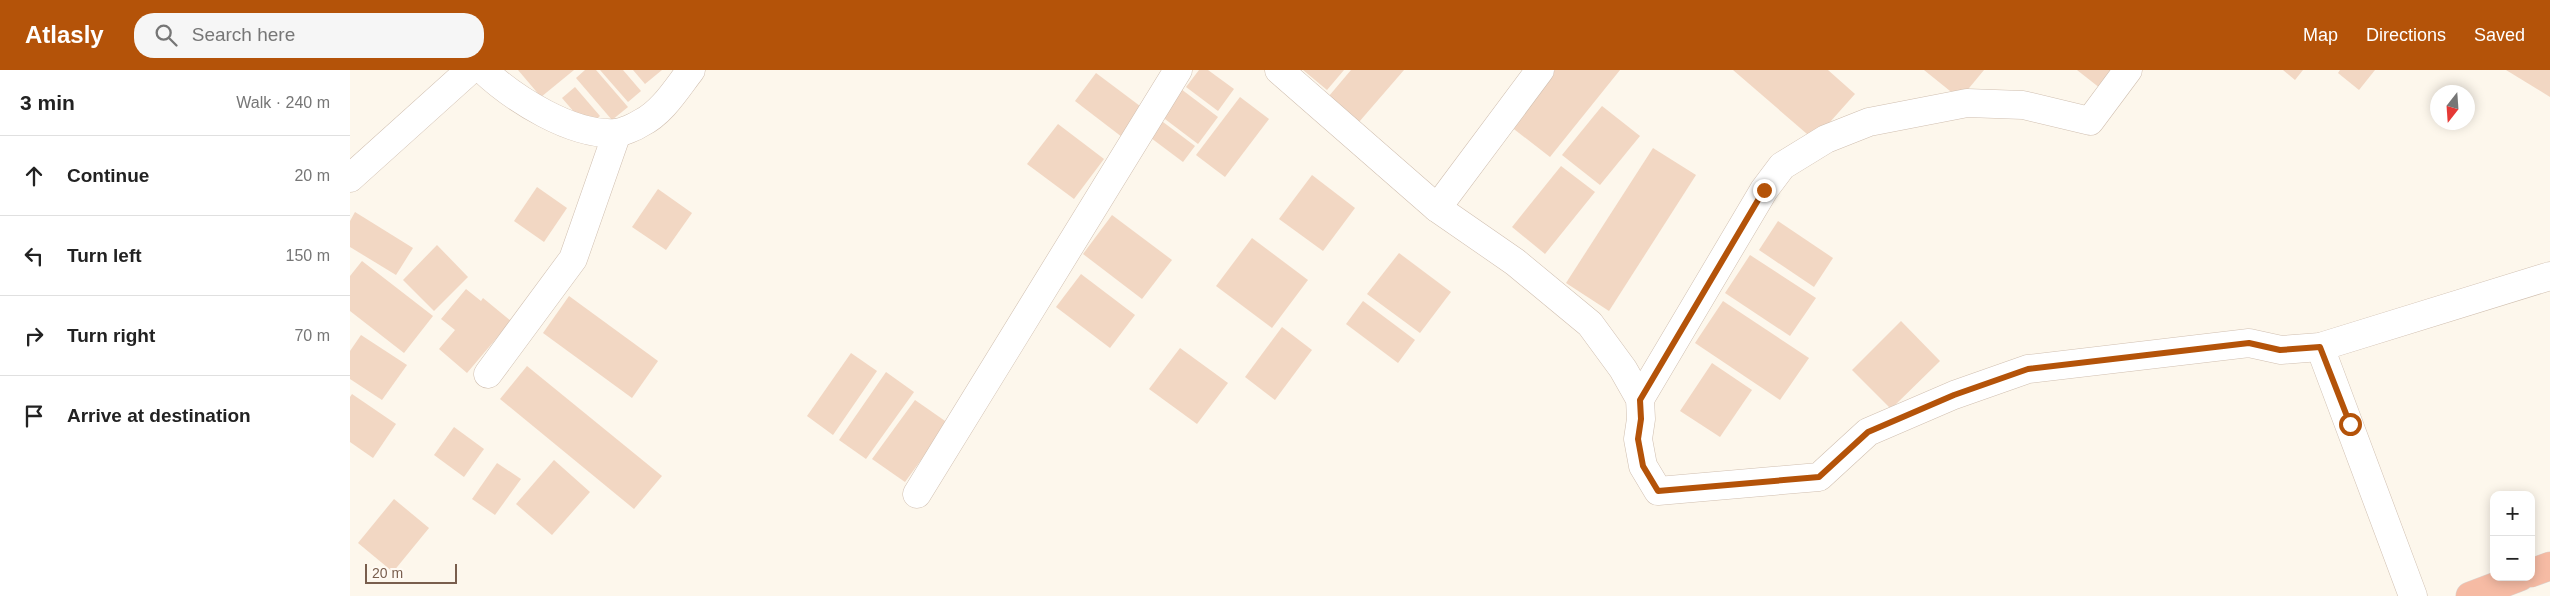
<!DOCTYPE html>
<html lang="en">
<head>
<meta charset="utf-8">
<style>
  body { margin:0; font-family:Helvetica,sans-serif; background:#f6f6f6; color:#222 }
  .controls { position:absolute; right:15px; bottom:15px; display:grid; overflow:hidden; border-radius:10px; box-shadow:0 2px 12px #0003 }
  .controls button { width:45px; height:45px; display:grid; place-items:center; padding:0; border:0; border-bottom:1px solid #e0e0e0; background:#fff; color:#222; font:25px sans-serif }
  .compass { position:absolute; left:2080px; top:15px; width:45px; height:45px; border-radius:50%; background:#fff; box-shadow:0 2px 12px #0003; rotate:197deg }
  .scale { position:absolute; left:15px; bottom:12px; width:92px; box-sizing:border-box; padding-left:5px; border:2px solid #795e4d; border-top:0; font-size:14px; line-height:18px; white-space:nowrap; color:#795e4d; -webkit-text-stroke:4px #fffaf3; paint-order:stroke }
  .stop { position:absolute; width:15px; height:15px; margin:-11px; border:4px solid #b45309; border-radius:50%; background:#fff }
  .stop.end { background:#b45309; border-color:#fff; box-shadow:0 1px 5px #0008 }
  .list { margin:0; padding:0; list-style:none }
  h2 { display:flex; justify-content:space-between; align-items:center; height:65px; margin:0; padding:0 20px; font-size:21px }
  h2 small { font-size:16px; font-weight:400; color:#767676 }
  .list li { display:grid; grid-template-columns:32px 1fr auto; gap:15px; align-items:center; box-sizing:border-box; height:80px; padding:0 20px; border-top:1px solid #e0e0e0 }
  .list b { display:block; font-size:19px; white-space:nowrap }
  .list em { font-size:16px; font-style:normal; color:#767676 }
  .icon { flex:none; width:28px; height:28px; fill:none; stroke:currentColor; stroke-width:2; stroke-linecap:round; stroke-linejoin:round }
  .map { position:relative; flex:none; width:2200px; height:526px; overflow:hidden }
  header { display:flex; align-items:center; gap:30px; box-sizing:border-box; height:70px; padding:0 25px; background:#b45309; color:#fff }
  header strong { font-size:24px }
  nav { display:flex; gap:28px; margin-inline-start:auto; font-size:18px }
  .search { width:350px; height:45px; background:#f6f6f6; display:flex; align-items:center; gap:12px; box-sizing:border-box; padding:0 18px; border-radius:20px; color:#767676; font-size:19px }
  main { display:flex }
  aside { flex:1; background:#fff }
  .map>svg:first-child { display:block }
</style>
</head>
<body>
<header>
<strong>Atlasly</strong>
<div class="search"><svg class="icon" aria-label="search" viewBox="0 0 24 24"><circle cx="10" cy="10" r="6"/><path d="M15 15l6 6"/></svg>Search here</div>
<nav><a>Map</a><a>Directions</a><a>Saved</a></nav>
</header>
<main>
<aside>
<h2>3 min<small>Walk · 240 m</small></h2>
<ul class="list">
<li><svg class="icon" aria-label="ahead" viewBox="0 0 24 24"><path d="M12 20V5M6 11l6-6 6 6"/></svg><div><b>Continue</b></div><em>20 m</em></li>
<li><svg class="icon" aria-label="left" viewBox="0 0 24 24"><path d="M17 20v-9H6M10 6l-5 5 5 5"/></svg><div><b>Turn left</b></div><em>150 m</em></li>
<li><svg class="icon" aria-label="right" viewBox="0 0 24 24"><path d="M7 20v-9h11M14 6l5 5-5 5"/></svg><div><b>Turn right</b></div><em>70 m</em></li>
<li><svg class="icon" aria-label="arrive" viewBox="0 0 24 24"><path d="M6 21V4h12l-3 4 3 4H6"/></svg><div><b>Arrive at destination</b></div></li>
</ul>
</aside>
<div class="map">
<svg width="2200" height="526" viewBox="0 0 2200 526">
  <rect width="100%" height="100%" fill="#fdf7ec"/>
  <!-- building -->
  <g fill="#f2d7c3">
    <path d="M 168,0 L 224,0 L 191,27 Z"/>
    <path d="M 235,0 L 246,0 L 278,37 L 262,50 L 226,8 Z"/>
    <path d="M 250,0 L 273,0 L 291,21 L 278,32 Z"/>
    <path d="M 283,0 L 312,0 L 295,14 Z"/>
    <path d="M 849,0 L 858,0 L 884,19 L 868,41 L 836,17 Z"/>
    <path d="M 953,0 L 994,0 L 977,20 Z"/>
    <path d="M 1001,0 L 1054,0 L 1009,52 L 979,26 Z"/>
    <path d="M 1205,0 L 1270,0 L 1200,87 L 1160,56 Z"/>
    <path d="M 1383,0 L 1478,0 L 1505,24 L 1464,70 Z"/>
    <path d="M 1574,0 L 1634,0 L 1610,29 Z"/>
    <path d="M 1727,0 L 1772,0 L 1755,22 Z"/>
    <path d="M 1933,0 L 1953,0 L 1945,10 Z"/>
    <path d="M 1990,0 L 2025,0 L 2009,20 L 1988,3 Z"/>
    <path d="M 2156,0 L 2200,0 L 2200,27 Z"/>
    <path d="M 746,3 L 794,39 L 772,67 L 725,31 Z"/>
    <path d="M 225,17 L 250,46 L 237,57 L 212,28 Z"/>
    <path d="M 831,19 L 868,47 L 848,74 L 811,46 Z"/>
    <path d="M 890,27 L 919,49 L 875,107 L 846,85 Z"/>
    <path d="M 1252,36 L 1290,66 L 1250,115 L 1212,85 Z"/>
    <path d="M 809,49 L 845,76 L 833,92 L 797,65 Z"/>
    <path d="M 708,54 L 754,89 L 724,129 L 677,94 Z"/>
    <path d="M 1303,78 L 1346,105 L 1259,241 L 1216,213 Z"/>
    <path d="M 1211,96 L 1245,122 L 1195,184 L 1162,157 Z"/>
    <path d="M 962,105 L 1005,138 L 973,181 L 929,149 Z"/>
    <path d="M 187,117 L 217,138 L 194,172 L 164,151 Z"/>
    <path d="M 308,119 L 342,143 L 316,180 L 282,157 Z"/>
    <path d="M 5,142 L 63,178 L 46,205 L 0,177 L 0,151 Z"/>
    <path d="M 762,145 L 822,190 L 792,229 L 733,184 Z"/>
    <path d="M 1428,151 L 1483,188 L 1464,217 L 1409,180 Z"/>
    <path d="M 902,168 L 958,210 L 922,258 L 866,216 Z"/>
    <path d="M 87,175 L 118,207 L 84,241 L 53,210 Z"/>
    <path d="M 1049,183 L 1101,222 L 1070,263 L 1017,224 Z"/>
    <path d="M 1400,185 L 1466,228 L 1440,266 L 1375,223 Z"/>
    <path d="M 12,191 L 83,246 L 54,283 L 0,241 L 0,206 Z"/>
    <path d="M 731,204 L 785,245 L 760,278 L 706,237 Z"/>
    <path d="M 116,219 L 131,231 L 133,228 L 161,251 L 117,303 L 89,279 L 105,260 L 91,249 Z"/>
    <path d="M 219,226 L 308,291 L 282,328 L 193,263 Z"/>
    <path d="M 1013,231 L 1065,270 L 1048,293 L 996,254 Z"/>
    <path d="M 1373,231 L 1459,288 L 1430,330 L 1345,273 Z"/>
    <path d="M 1551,251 L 1590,291 L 1541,339 L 1502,300 Z"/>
    <path d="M 932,257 L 962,280 L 925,330 L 895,307 Z"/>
    <path d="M 11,265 L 57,295 L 32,330 L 0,309 L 0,281 Z"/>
    <path d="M 830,278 L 878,313 L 847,354 L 799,319 Z"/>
    <path d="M 501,283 L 527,301 L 483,365 L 457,346 Z"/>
    <path d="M 1362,293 L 1402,320 L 1370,367 L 1330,341 Z"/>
    <path d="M 177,296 L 312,406 L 284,439 L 150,329 Z"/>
    <path d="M 536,302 L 564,322 L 516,389 L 489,370 Z"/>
    <path d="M 2,324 L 46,354 L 23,388 L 0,372 L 0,327 Z"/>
    <path d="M 565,330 L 598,353 L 555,412 L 522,389 Z"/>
    <path d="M 104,357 L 134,379 L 114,407 L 84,385 Z"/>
    <path d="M 204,390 L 240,422 L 202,465 L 166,434 Z"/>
    <path d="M 147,393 L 171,409 L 145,445 L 122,429 Z"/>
    <path d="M 44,429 L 79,458 L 43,502 L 8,473 Z"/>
  </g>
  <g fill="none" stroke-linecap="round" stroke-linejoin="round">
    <!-- street casing -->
    <g stroke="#d0bfb0" stroke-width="29">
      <g id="street">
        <path d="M 133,0 C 164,29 222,66 266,63 C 273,62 285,57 291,53 C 312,43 327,18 341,0"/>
        <path d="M 929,0 L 1087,138 L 1165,192 L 1240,254 L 1273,299 L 1290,329 L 1291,349 L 1288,369 L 1293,396 L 1308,421 L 1469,407 L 1518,362 L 1604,325 L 1678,299 L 1899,273 L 1931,280 L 1970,277 L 2200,206"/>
        <path d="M 0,108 L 120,0"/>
        <path d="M 1087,138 L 1190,0"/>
        <path d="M 1970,277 L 2063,526"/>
        <path d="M 138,304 L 223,189 L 267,63"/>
        <path d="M 1290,329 L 1414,120 L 1432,96 L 1476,69 L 1519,52 L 1617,33 L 1673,35 L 1740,51 L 1778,0"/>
        <path d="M 567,424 L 828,0"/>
      </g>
    </g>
    <!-- highway casing -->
    <g stroke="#dcd5d1" stroke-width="29">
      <g id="highway">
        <path d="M 2181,503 L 2200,496"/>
        <path d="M 2120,526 L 2170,507"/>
      </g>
    </g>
    <!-- street -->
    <use href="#street" stroke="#fff" stroke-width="28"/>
    <!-- highway -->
    <use href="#highway" stroke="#f6bba4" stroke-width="28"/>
  </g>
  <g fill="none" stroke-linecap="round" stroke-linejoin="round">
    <!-- route -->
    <path stroke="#b45309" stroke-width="6" d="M 1414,120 L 1290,330 L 1291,349 L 1288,369 L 1293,396 L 1308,421 L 1469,407 L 1518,362 L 1604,325 L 1678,299 L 1899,273 L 1930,280 L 1970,277 L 2000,354"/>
  </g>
</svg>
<div class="controls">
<button>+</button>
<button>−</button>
</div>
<svg class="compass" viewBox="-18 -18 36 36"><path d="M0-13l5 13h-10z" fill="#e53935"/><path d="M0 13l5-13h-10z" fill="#767676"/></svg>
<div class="scale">20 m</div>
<div class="stop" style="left:2000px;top:354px"></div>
<div class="stop end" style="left:1414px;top:120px"></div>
</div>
</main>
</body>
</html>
